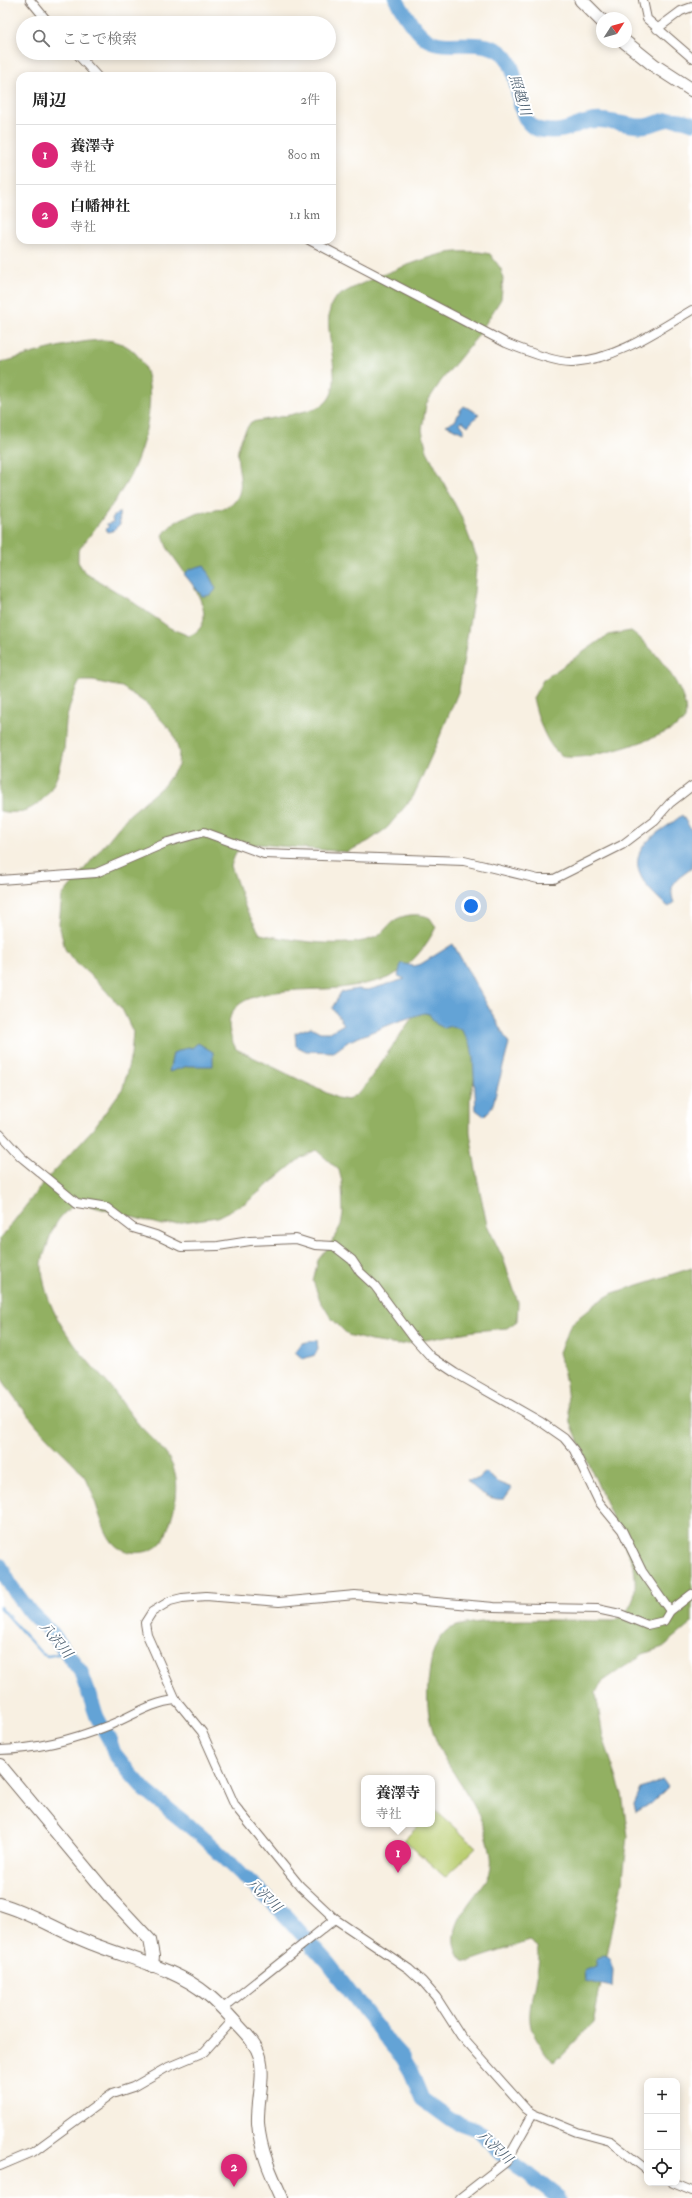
<!DOCTYPE html>
<html lang="ja">
<head>
<meta charset="utf-8">
<style>
  body { margin:0; font-family:"IM FELL Double Pica","Noto Serif JP",serif; background:#f6f6f6; color:#222 }
  .controls { position:absolute; right:12px; bottom:12px; display:grid; overflow:hidden; border-radius:8px; box-shadow:0 2px 10px #0003 }
  .controls button { width:36px; height:36px; display:grid; place-items:center; padding:0; border:0; border-bottom:1px solid #e0e0e0; background:#fff; color:#222; font:20px sans-serif }
  .compass { position:absolute; left:596px; top:12px; width:36px; height:36px; border-radius:50%; background:#fff; box-shadow:0 2px 10px #0003; rotate:54deg }
  .you { position:absolute; left:471px; top:906px; width:14px; height:14px; margin:-10px; border:3px solid #fff; border-radius:50%; background:#1a73e8; box-shadow:0 0 0 6px #1a73e833 }
  .badge { display:grid; place-items:center; width:26px; height:26px; border-radius:50%; background:#db2777; color:#fff; font-size:13px; font-weight:700 }
  .pin { position:absolute; translate:-50% -33px; filter:drop-shadow(0 1px 2px #0008) }
  .pin::after { content:''; position:absolute; top:21px; width:14px; height:12px; background:inherit; clip-path:polygon(0 0,100% 0,50% 100%) }
  .popup { position:absolute; left:361px; top:1775px; width:74px; height:52px; box-sizing:border-box; display:grid; place-content:center; border-radius:8px; background:#fff; filter:drop-shadow(0 1px 3px #0005); font-size:13px; white-space:nowrap; color:#767676 }
  .popup b { font-size:15px; color:#222 }
  .popup::after { content:''; position:absolute; left:50%; top:100%; margin-left:-8px; border:8px solid transparent; border-top-color:#fff }
  .list { margin:0; padding:0; list-style:none }
  h2 { display:flex; justify-content:space-between; align-items:center; height:52px; margin:0; padding:0 16px; font-size:17px }
  h2 small { font-size:13px; font-weight:400; color:#767676 }
  .list li { display:grid; grid-template-columns:26px 1fr auto; gap:12px; align-items:center; box-sizing:border-box; height:60px; padding:0 16px; border-top:1px solid #e0e0e0 }
  .list b { display:block; font-size:15px; white-space:nowrap }
  .list p { margin:0; font-size:13px; white-space:nowrap; color:#767676 }
  .list em { font-size:13px; font-style:normal; color:#767676 }
  .icon { flex:none; width:22px; height:22px; fill:none; stroke:currentColor; stroke-width:2; stroke-linecap:round; stroke-linejoin:round }
  .map { position:relative; flex:none; width:692px; height:2198px; overflow:hidden }
  .search { position:absolute; background:#fff; box-shadow:0 2px 10px #0003; left:16px; top:16px; width:320px; height:44px; display:flex; align-items:center; gap:10px; box-sizing:border-box; padding:0 14px; border-radius:22px; color:#767676; font-size:15px }
  .panel { position:absolute; background:#fff; box-shadow:0 2px 10px #0003; left:16px; top:72px; width:320px; height:172px; border-radius:12px }
  .map>svg:first-child { display:block }
</style>
</head>
<body>
<div class="map">
<svg width="692" height="2198" viewBox="0 0 692 2198">
  <rect width="100%" height="100%" fill="#fff"/>
  <filter id="ink" filterUnits="userSpaceOnUse"><feTurbulence type="fractalNoise" baseFrequency=".025" numOctaves="2"/><feDisplacementMap in="SourceGraphic" scale="8" xChannelSelector="R" yChannelSelector="G"/><feConvolveMatrix kernelMatrix="1 2 1 2 8 2 1 2 1" color-interpolation-filters="sRGB"/></filter>
  <filter id="wash" filterUnits="userSpaceOnUse"><feTurbulence type="fractalNoise" baseFrequency=".012" numOctaves="4" result="noise"/><feDisplacementMap in="SourceGraphic" scale="16" xChannelSelector="R" yChannelSelector="G"/><feGaussianBlur stdDeviation="0.9" result="paint"/><feColorMatrix in="noise" values="0 0 0 0 0 0 0 0 0 0 0 0 0 0 0 0 0 1.4 0 .05"/><feComposite in="paint" operator="in"/></filter>
  <g filter="url(#wash)">
    <rect width="100%" height="100%" fill="#f8f0e2"/>
    <!-- green -->
    <path fill="#b9cd70" stroke="#7a7c47" d="M 435,1810 L 476,1847 L 445,1877 L 404,1840 L 420,1824 L 432,1824 L 432,1812 Z"/>
    <!-- forest -->
    <g fill="#92b062" stroke="#666d40">
      <path d="M 479,252 L 490,254 L 501,269 L 503,279 L 501,299 L 477,337 L 441,381 L 426,404 L 422,430 L 427,451 L 461,516 L 477,558 L 474,592 L 459,690 L 435,748 L 413,797 L 387,828 L 369,841 L 347,852 L 257,844 L 236,852 L 231,866 L 246,909 L 260,934 C 289,940 348,950 376,937 C 384,933 389,923 397,919 C 406,914 421,913 430,918 L 436,927 C 427,946 411,965 392,976 C 381,982 352,986 339,988 C 302,992 202,982 236,1049 L 337,1098 L 348,1100 L 363,1089 L 420,1006 L 468,1012 L 476,1071 L 470,1098 L 470,1132 L 477,1177 L 487,1225 L 503,1258 L 518,1302 L 517,1321 L 507,1328 L 474,1331 L 398,1345 L 371,1341 L 348,1335 L 331,1318 L 320,1300 L 313,1281 L 318,1260 L 330,1245 L 341,1225 L 343,1213 L 342,1182 L 339,1170 L 316,1150 L 302,1157 L 247,1202 L 217,1217 L 162,1225 L 79,1203 C 61,1211 52,1227 47,1246 C 45,1252 41,1261 42,1268 C 45,1315 80,1353 110,1386 C 120,1399 129,1413 140,1426 C 153,1440 170,1453 175,1473 C 180,1493 173,1515 166,1534 C 160,1553 135,1557 119,1548 C 102,1538 97,1500 88,1483 C 79,1465 62,1453 49,1439 C 31,1420 14,1398 0,1376 L 0,1239 L 45,1181 L 93,1129 L 123,1088 L 131,1055 L 133,1032 L 122,1009 L 99,983 L 73,960 L 65,949 L 59,924 L 62,896 L 128,816 L 164,785 L 178,766 L 179,752 L 173,733 L 147,704 L 122,687 L 93,681 L 80,681 C 73,694 69,707 66,722 C 65,731 65,740 64,750 C 59,784 40,820 0,811 L 0,363 C 27,355 87,336 113,341 C 170,354 148,441 130,476 C 118,499 94,530 78,551 L 78,562 L 85,573 L 127,598 L 170,628 L 189,636 C 229,619 177,566 167,547 C 165,543 165,539 163,535 C 184,504 222,517 235,501 C 247,486 235,466 238,450 C 240,440 245,430 251,422 C 264,420 316,411 324,404 C 349,384 318,328 333,301 C 340,289 426,257 443,254 C 454,251 468,252 479,252 Z"/>
      <path d="M 631,631 C 650,644 692,692 685,719 C 676,735 581,764 563,756 C 546,748 537,715 533,698 L 543,680 L 608,635 Z"/>
      <path d="M 692,1268 L 692,1623 L 663,1647 L 643,1654 L 602,1682 L 596,1693 L 603,1737 L 622,1794 L 628,1836 L 623,1877 L 593,2023 L 554,2063 C 524,2027 527,2021 536,1977 C 538,1966 540,1957 538,1947 L 530,1941 L 470,1961 L 462,1960 C 444,1936 463,1910 479,1890 C 482,1886 487,1880 489,1875 C 492,1868 492,1858 490,1851 C 486,1825 473,1802 458,1780 C 453,1771 446,1763 442,1754 C 429,1726 425,1706 429,1675 C 431,1659 433,1643 446,1631 C 464,1615 584,1621 614,1621 C 636,1608 637,1592 634,1567 L 570,1421 L 566,1383 L 559,1352 L 571,1324 L 596,1303 L 613,1293 Z"/>
    </g>
    <!-- water -->
    <g fill="#64a3d6" stroke="#50667a">
      <path d="M 464,406 L 479,414 L 468,426 L 462,421 L 460,423 L 464,429 L 463,433 L 446,425 L 455,421 L 461,409 Z"/>
      <path d="M 119,512 L 120,524 L 113,531 L 108,532 L 106,529 L 109,526 L 106,524 L 113,522 L 112,518 Z"/>
      <path d="M 204,565 L 216,589 C 212,595 209,596 202,596 L 184,574 L 190,569 Z"/>
      <path d="M 682,815 L 692,831 L 692,868 C 678,879 667,882 674,903 L 669,907 C 647,890 622,864 650,839 C 659,830 672,824 682,815 Z"/>
      <path d="M 453,944 L 509,1044 L 492,1108 L 484,1116 L 476,1110 L 473,1058 L 471,1046 L 461,1029 L 451,1026 L 444,1028 L 436,1024 L 429,1014 L 424,1013 L 399,1021 L 349,1041 L 334,1052 L 306,1051 L 296,1046 L 295,1033 L 311,1027 L 320,1032 L 330,1032 L 344,1024 L 332,1008 L 341,992 L 357,989 L 368,990 L 405,979 L 398,976 L 401,963 L 413,966 L 421,964 Z"/>
      <path d="M 198,1043 L 213,1052 L 213,1066 L 188,1066 L 169,1072 L 173,1053 L 188,1047 L 192,1048 Z"/>
      <path d="M 317,1340 L 318,1349 L 315,1355 L 303,1359 L 295,1352 L 302,1343 Z"/>
      <path d="M 486,1472 L 497,1482 L 512,1488 L 504,1499 C 490,1501 475,1490 467,1480 L 478,1479 Z"/>
      <path d="M 663,1780 L 668,1787 L 652,1803 L 636,1812 L 634,1805 L 641,1789 Z"/>
      <path d="M 604,1955 L 609,1957 L 613,1970 L 612,1987 L 585,1981 L 584,1971 L 596,1966 L 596,1959 Z"/>
    </g>
    <g fill="none" stroke-linecap="round" stroke-linejoin="round">
      <!-- stream -->
      <path stroke="#64a3d6" stroke-width="2.5" d="M 0,1607 L 42,1654 L 48,1656 L 67,1652"/>
      <!-- river -->
      <g stroke="#64a3d6" stroke-width="15">
        <path d="M 396,0 C 405,13 415,32 428,40 C 448,51 480,36 502,53 C 524,70 511,125 541,130 C 566,134 571,125 591,121 C 607,118 623,125 639,126 C 648,127 654,123 662,121 C 671,118 683,119 692,123"/>
        <path d="M 0,1565 L 11,1586 L 30,1612 L 52,1633 L 81,1672 L 97,1717 L 110,1741 L 114,1753 L 130,1773 L 146,1791 L 200,1835 L 281,1911 L 328,1963 L 392,2046 L 402,2057 L 411,2072 L 422,2099 L 451,2120 L 476,2129 L 517,2167 L 528,2174 L 559,2198"/>
      </g>
    </g>
  </g>
  <g filter="url(#ink)">
    <g fill="none" stroke-linecap="round" stroke-linejoin="round">
      <!-- street casing -->
      <g stroke="#7d6f63" stroke-width="10">
        <g id="street">
          <path d="M 30,0 L 49,23"/>
          <path d="M 643,0 L 647,19 L 692,58"/>
          <path d="M 657,29 L 681,11 L 692,7"/>
          <path d="M 76,53 L 97,76"/>
          <path d="M 309,240 L 506,343 C 523,350 555,363 573,362 C 617,359 655,332 692,310"/>
          <path d="M 0,880 L 96,873 L 168,842 L 204,832 L 264,854 L 464,861 L 538,879 L 554,879 L 622,845 L 655,820 L 670,803 L 692,786"/>
          <path d="M 0,1134 L 21,1157 L 77,1203 L 107,1208 L 133,1228 L 156,1235 L 181,1247 L 218,1246 L 250,1241 L 296,1239 L 315,1245 L 334,1246 L 352,1260 L 360,1272 L 375,1286 L 413,1337 L 431,1357 L 455,1373 L 541,1422 L 564,1438 L 574,1450 L 599,1502 L 622,1530 L 642,1571 L 670,1611"/>
          <path d="M 0,1750 C 38,1749 75,1739 110,1725 C 132,1716 152,1702 176,1700"/>
          <path d="M 222,2009 L 335,1919"/>
          <path d="M 0,2166 L 33,2152 L 112,2094 L 133,2087 L 166,2068 L 204,2052 L 233,2020"/>
          <path d="M 647,2170 L 610,2141 L 577,2132 L 533,2114 L 526,2109 L 461,2036 L 436,1997 L 423,1982 L 409,1969 L 335,1919 L 300,1886 L 235,1806 L 202,1732 L 176,1700 L 147,1635 L 145,1623 L 152,1612 L 170,1601 L 182,1598 L 206,1596 L 279,1602 L 355,1595 L 494,1607 L 597,1609 L 620,1614 L 647,1625 L 664,1621 L 670,1611 L 692,1594"/>
          <path d="M 673,2183 L 692,2191"/>
          <path d="M 460,2198 L 506,2162 L 533,2114"/>
        </g>
      </g>
      <!-- secondary casing -->
      <g stroke="#7d6f63" stroke-width="14">
        <g id="secondary">
          <path d="M 0,1765 L 109,1896 L 150,1940 L 153,1956 L 152,1966"/>
          <path d="M 0,1904 C 29,1912 56,1929 83,1940 C 124,1958 173,1966 208,1995 C 218,2003 227,2013 236,2023 C 245,2033 256,2043 260,2057 C 265,2079 257,2101 258,2123 C 260,2150 271,2174 282,2198"/>
        </g>
      </g>
      <!-- primary casing -->
      <g stroke="#7d6f63" stroke-width="15">
        <g id="primary">
          <path d="M 581,0 L 602,21"/>
          <path d="M 625,42 L 655,66 L 692,90"/>
        </g>
      </g>
      <!-- street -->
      <use href="#street" stroke="#fff" stroke-width="8"/>
      <!-- secondary -->
      <use href="#secondary" stroke="#fff" stroke-width="12"/>
      <!-- primary -->
      <use href="#primary" stroke="#fff" stroke-width="13"/>
    </g>
  </g>
  <g text-anchor="middle" dominant-baseline="central" stroke-width="4" stroke-linejoin="round" paint-order="stroke">
    <!-- water labels -->
    <g font-size="14" font-style="italic" fill="#4d6071" stroke="#fff">
      <text transform="translate(520 95) rotate(73)">照越川</text>
      <text transform="translate(56 1640) rotate(50)">八沢川</text>
      <text transform="translate(264 1895) rotate(44)">八沢川</text>
      <text transform="translate(495 2147) rotate(43)">八沢川</text>
    </g>
  </g>
</svg>
<div class="controls">
<button>+</button>
<button>−</button>
<button><svg class="icon" aria-label="locate" viewBox="0 0 24 24"><circle cx="12" cy="12" r="6"/><path d="M12 2v4M12 18v4M2 12h4M18 12h4"/></svg></button>
</div>
<svg class="compass" viewBox="-18 -18 36 36"><path d="M0-13l5 13h-10z" fill="#e53935"/><path d="M0 13l5-13h-10z" fill="#767676"/></svg>
<div class="you"></div>
<div class="pin badge" style="left:398px;top:1873px">1</div>
<div class="popup"><b>養澤寺</b>寺社</div>
<div class="pin badge" style="left:234px;top:2187px">2</div>
<div class="search"><svg class="icon" aria-label="search" viewBox="0 0 24 24"><circle cx="10" cy="10" r="6"/><path d="M15 15l6 6"/></svg>ここで検索</div>
<section class="panel">
<h2>周辺<small>2件</small></h2>
<ul class="list">
<li><span class="badge">1</span><div><b>養澤寺</b><p>寺社</p></div><em>800 m</em></li>
<li><span class="badge">2</span><div><b>白幡神社</b><p>寺社</p></div><em>1.1 km</em></li>
</ul>
</section>
</div>
</body>
</html>
